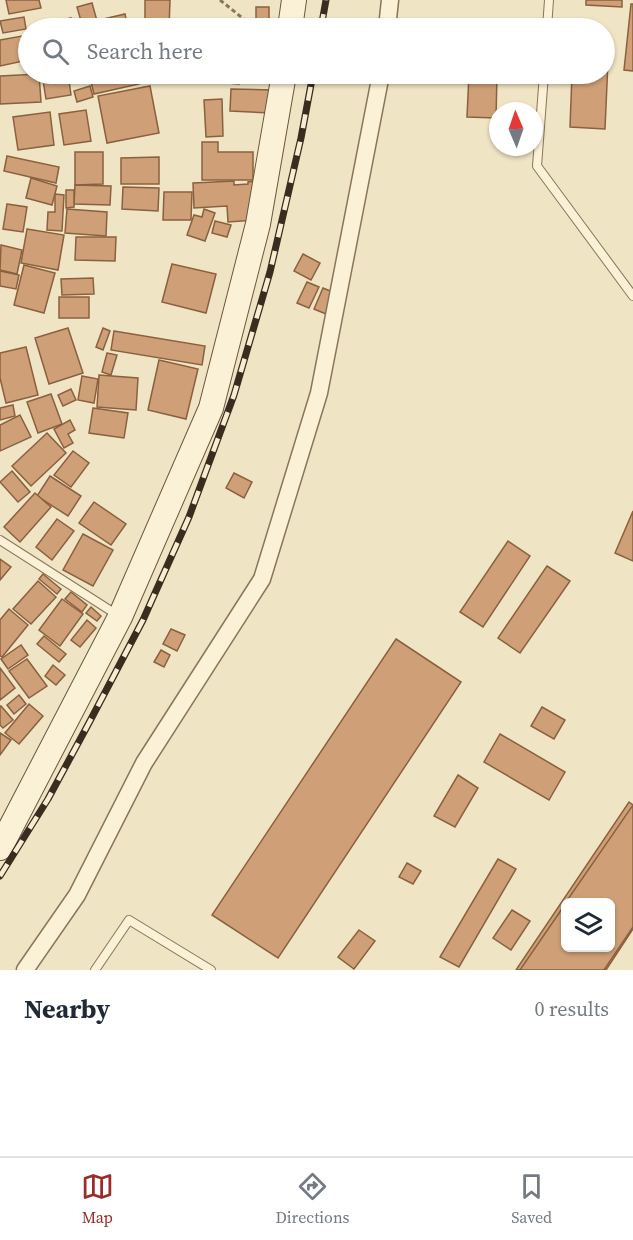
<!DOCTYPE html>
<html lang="en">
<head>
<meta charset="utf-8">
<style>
  body { margin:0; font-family:"Source Serif 4",serif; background:#f2f2f3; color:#1f2937 }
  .controls { position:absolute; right:18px; bottom:18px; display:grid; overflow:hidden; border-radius:9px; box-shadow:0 2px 4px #0004 }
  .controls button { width:54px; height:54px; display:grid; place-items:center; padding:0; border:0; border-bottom:2px solid #e0e1e3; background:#fff; color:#1f2937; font:30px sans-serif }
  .compass { position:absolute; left:489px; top:102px; width:54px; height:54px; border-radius:50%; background:#fff; box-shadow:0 2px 4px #0004; rotate:358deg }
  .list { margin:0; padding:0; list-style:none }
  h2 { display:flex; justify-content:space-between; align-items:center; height:78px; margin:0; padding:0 24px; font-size:26px }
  h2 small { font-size:20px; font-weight:400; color:#747a83 }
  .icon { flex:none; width:33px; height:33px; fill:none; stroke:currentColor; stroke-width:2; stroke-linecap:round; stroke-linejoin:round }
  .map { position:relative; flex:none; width:633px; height:970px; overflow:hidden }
  .search { position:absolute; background:#fff; box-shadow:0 2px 4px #0004; left:18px; right:18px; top:18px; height:66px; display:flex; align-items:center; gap:15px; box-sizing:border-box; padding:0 21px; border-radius:33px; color:#747a83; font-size:22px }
  .sheet { height:186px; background:#fff }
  nav { display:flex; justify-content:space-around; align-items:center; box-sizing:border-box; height:84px; border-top:2px solid #e0e1e3; background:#fff; font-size:16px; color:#747a83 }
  nav a { display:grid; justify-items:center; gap:3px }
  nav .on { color:#9b2b27 }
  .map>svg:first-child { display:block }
</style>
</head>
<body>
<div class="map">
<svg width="633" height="970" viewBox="0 0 633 970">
  <rect width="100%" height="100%" fill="#efe4c3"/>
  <!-- building -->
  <g fill="#cfa077" stroke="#8a603e" stroke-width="1.5" fill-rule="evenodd">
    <path d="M 6,0 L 39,0 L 41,8 L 9,14 Z"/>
    <path d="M 145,0 L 170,0 L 169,28 L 145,28 Z"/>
    <path d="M 586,0 L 622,0 L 622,7 L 586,5 Z"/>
    <path d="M 92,3 L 99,28 L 83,28 L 77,7 Z"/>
    <path d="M 631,4 L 633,4 L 633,71 L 624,70 Z"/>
    <rect x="256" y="7" width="13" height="12"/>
    <path d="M 125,14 L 128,28 L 101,28 L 99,20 Z"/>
    <path d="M 24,17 L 26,29 L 3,33 L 0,21 Z"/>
    <path d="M 71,18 L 74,28 L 33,28 L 33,27 Z"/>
    <path d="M 22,36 L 25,51 L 28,50 L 28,60 L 0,66 L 0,40 Z"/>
    <path d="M 604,61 L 608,61 L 605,129 L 570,127 L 572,74 L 604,74 Z"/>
    <path d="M 39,74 L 41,102 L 0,104 L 0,76 Z"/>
    <path d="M 42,74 L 68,74 L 71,95 L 46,99 Z"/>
    <path d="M 70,74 L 84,74 L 85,80 L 70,81 Z"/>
    <path d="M 89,74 L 137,74 L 139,84 L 94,94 Z"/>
    <path d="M 176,74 L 240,74 L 239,84 L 176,79 Z"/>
    <path d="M 469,74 L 497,74 L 496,118 L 467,117 Z"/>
    <path d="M 90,86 L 93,97 L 77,102 L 74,91 Z"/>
    <path d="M 150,86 L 159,133 L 107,143 L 98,96 Z"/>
    <path d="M 231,89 L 272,90 L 271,113 L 230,111 Z"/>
    <path d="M 222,99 L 223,136 L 206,137 L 204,100 Z"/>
    <path d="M 86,110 L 91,141 L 64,145 L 59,114 Z"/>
    <path d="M 50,112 L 54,145 L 18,150 L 13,117 Z"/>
    <path d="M 202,142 L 218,142 L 218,152 L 253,152 L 253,180 L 202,180 Z"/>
    <path d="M 75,152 L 103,152 L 103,184 L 75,185 Z"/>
    <path d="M 7,156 L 59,167 L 56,183 L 4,171 Z"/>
    <path d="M 159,157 L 159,184 L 121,184 L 121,158 Z"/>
    <path d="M 31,178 L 57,186 L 52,205 L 26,198 Z"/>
    <path d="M 234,181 L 234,185 L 248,184 L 248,182 L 255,181 L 257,220 L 228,222 L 227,206 L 194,208 L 193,183 Z"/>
    <path d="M 75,185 L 111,186 L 110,205 L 74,204 Z"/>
    <path d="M 123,187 L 159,188 L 158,211 L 122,209 Z"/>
    <path d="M 66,190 L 74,190 L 74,207 L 66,208 Z"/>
    <path d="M 164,192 L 192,192 L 191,220 L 163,220 Z"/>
    <path d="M 55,194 L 64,195 L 62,231 L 47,230 L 48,212 L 55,212 Z"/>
    <path d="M 7,204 L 27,207 L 23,232 L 3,229 Z"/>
    <path d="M 67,209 L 107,212 L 106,236 L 65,233 Z"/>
    <path d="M 204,209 L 215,213 L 205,241 L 187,235 L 194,215 L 202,217 Z"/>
    <path d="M 215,221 L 231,225 L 227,237 L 212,233 Z"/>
    <path d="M 27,229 L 64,235 L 58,270 L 21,263 Z"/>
    <path d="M 76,237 L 116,237 L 115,261 L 75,260 Z"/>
    <path d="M 1,245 L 22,250 L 17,274 L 0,270 Z"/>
    <path d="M 303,254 L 320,263 L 311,280 L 294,271 Z"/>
    <path d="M 172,264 L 216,274 L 206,313 L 162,302 Z"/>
    <path d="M 24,265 L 55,273 L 44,313 L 14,305 Z"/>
    <path d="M 0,271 L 19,275 L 16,289 L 0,286 Z"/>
    <path d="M 93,278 L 94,294 L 62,295 L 61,279 Z"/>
    <path d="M 307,282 L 319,287 L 309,308 L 297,303 Z"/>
    <path d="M 323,288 L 335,293 L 326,314 L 314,309 Z"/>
    <rect x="59" y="297" width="30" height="21"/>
    <path d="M 68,328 L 83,373 L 49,384 L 35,338 Z"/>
    <path d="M 103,328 L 110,331 L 103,350 L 96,347 Z"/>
    <path d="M 114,331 L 205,346 L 202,365 L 111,350 Z"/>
    <path d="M 26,347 L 38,395 L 6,403 L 0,378 L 0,353 Z"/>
    <path d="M 107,353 L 117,355 L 111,375 L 102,372 Z"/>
    <path d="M 159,360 L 198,369 L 186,419 L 148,410 Z"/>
    <path d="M 99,375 L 138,378 L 136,410 L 97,407 Z"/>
    <path d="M 82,376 L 98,379 L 94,403 L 78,400 Z"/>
    <path d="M 71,389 L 76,400 L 63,406 L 58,395 Z"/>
    <path d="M 51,394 L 62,424 L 38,433 L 27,402 Z"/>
    <path d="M 13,405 L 15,416 L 0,420 L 0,408 Z"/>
    <path d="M 93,408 L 128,413 L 124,438 L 89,433 Z"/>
    <path d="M 20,415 L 31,437 L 0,451 L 0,425 Z"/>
    <path d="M 70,420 L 75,430 L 68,434 L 73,443 L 64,448 L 54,429 Z"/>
    <path d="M 47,433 L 66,453 L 31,486 L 12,466 Z"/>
    <path d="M 73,451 L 89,463 L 71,487 L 54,475 Z"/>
    <path d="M 12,471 L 30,492 L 18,502 L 0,482 Z"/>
    <path d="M 234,473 L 252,482 L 244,498 L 226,488 Z"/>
    <path d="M 50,476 L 81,496 L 68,516 L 37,496 Z"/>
    <path d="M 35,493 L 51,507 L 20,542 L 4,527 Z"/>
    <path d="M 94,502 L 126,524 L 111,545 L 79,523 Z"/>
    <path d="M 633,511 L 633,561 L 615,553 Z"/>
    <path d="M 57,519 L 74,531 L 52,560 L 36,547 Z"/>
    <path d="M 83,534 L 113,550 L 93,586 L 63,570 Z"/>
    <path d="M 508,541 L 530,556 L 483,627 L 460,612 Z"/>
    <path d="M 0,559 L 11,567 L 0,580 Z"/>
    <path d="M 547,566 L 570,581 L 520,653 L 498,638 Z"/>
    <path d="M 43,574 L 61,589 L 57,594 L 39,579 Z"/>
    <path d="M 38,581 L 56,597 L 31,624 L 13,609 Z"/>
    <path d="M 71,592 L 87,605 L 82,612 L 65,599 Z"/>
    <path d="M 62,599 L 83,614 L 60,646 L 39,630 Z"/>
    <path d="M 91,607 L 101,616 L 97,621 L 86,613 Z"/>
    <path d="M 9,609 L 28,625 L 2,657 L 0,656 L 0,620 Z"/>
    <path d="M 87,620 L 96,628 L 80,647 L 71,640 Z"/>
    <path d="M 171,629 L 185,635 L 177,651 L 163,644 Z"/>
    <path d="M 44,636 L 66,654 L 59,662 L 37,644 Z"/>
    <path d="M 396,639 L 461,682 L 278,958 L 212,915 Z"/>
    <path d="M 21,645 L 28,655 L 8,669 L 1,659 Z"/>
    <path d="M 161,650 L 170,655 L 164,667 L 154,662 Z"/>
    <path d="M 27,659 L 47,686 L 29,698 L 9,671 Z"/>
    <path d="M 53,665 L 65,675 L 56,685 L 45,676 Z"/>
    <path d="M 0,668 L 15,688 L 0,700 Z"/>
    <path d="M 19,695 L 26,704 L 14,714 L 7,705 Z"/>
    <path d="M 29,704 L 43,716 L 19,744 L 5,733 Z"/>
    <path d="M 0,706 L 1,706 L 13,720 L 3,728 L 0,725 Z"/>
    <path d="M 542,707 L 565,720 L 554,739 L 531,726 Z"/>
    <path d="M 0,733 L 11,740 L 0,755 Z"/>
    <path d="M 500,734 L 565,772 L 549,800 L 484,762 Z"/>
    <path d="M 458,775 L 478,788 L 455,827 L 434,816 Z"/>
    <path d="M 629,802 L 633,805 L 633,929 L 606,970 L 516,970 ZM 566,902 L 610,902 L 610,948 L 566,948 Z"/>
    <path d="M 633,805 L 633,927 L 604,970 L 520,970 L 566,903 L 566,948 L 610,948 L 610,902 L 566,902 Z"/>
    <path d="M 498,859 L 516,869 L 459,967 L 440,957 Z"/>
    <path d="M 407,863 L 421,871 L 413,884 L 399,877 Z"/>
    <path d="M 512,910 L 530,921 L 511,950 L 493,938 Z"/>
    <path d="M 359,930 L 375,941 L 354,969 L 338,957 Z"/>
  </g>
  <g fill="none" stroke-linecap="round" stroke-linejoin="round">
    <!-- lane casing -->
    <g stroke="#8a7559" stroke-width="10">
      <g id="lane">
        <path d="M 547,28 L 549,0"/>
        <path d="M 544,74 L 537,166 L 633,296"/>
        <path d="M 0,540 L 119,616"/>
        <path d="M 95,970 L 129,920 L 211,970"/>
      </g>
    </g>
    <!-- street casing -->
    <g stroke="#8a7559" stroke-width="19">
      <g id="street">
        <path d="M 387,28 L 390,0"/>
        <path d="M 25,970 L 77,895 L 144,763 L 262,579 L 319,393 L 381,74"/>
      </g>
    </g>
    <!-- secondary casing -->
    <g stroke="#6c563c" stroke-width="26">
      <g id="secondary">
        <path d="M 290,28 L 294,0"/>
        <path d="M 0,848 L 120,617 L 211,408 L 258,224 L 284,74"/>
      </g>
    </g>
    <!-- path -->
    <path stroke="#8a7559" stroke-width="3" stroke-dasharray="4.5 3" stroke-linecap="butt" d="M 220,0 L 255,28"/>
    <!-- lane -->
    <use href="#lane" stroke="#faf1d6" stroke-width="8"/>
    <!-- street -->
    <use href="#street" stroke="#faf1d6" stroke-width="16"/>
    <!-- secondary -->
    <use href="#secondary" stroke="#faf1d6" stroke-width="24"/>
    <!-- rail casing -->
    <g stroke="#3a2c1e" stroke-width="7">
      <g id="rail">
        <path d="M 321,28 L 326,0"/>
        <path d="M 0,876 L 48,799 L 90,721 L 143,620 L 189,517 L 234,395 L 270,272 L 301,138 L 313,74"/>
      </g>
    </g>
    <!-- rail -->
    <use href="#rail" stroke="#f7eed2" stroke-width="4.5" stroke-dasharray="14" stroke-linecap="butt"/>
  </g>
</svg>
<div class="controls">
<button><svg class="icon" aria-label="layers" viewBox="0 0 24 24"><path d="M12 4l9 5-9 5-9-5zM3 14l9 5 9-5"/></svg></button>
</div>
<svg class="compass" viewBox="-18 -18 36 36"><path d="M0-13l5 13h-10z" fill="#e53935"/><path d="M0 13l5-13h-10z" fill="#747a83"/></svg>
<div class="search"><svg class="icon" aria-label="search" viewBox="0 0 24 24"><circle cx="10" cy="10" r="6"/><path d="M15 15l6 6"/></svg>Search here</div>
</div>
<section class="sheet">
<h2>Nearby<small>0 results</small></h2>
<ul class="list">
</ul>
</section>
<nav>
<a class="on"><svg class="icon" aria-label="map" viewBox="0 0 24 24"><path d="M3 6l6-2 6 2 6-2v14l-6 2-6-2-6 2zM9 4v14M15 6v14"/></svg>Map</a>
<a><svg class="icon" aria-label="directions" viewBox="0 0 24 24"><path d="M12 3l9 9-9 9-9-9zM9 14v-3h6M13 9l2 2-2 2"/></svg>Directions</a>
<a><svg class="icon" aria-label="saved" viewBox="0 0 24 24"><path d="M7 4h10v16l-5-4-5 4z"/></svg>Saved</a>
</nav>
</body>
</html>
